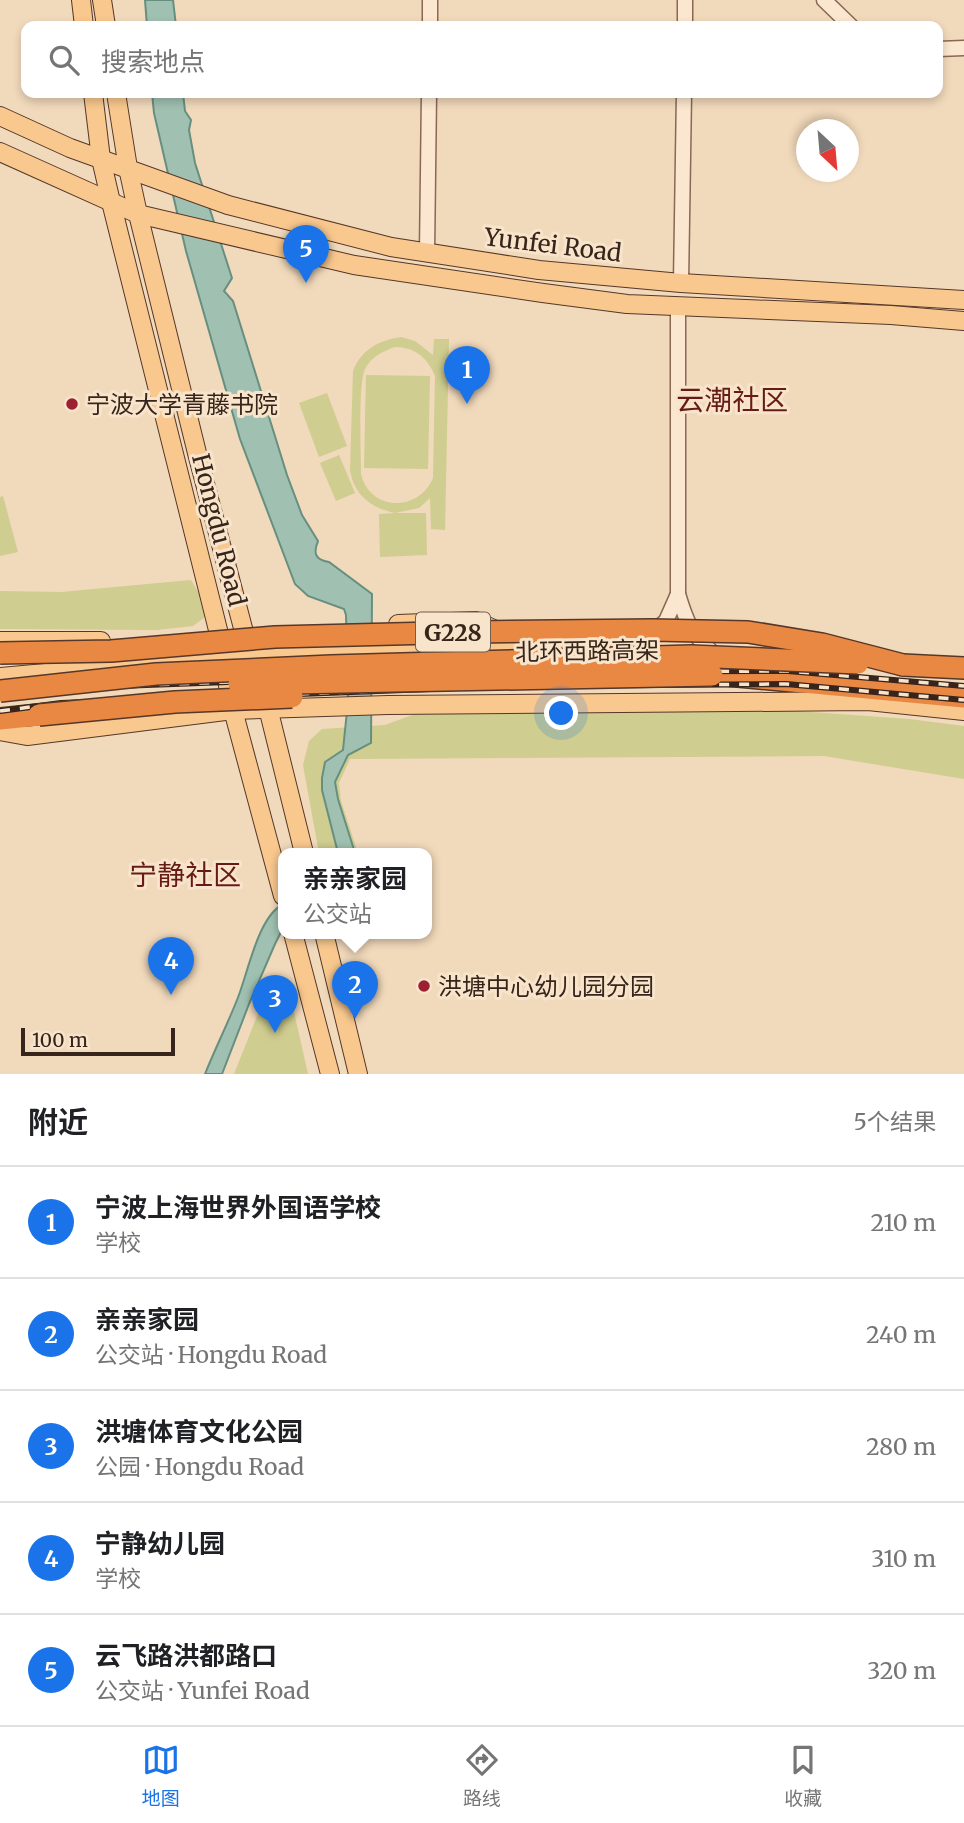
<!DOCTYPE html>
<html lang="zh">
<head>
<meta charset="utf-8">
<style>
  body { margin:0; font-family:Merriweather,"Noto Sans SC",serif; background:#f2f2f2; color:#202124 }
  .compass { position:absolute; left:796px; top:119px; width:63px; height:63px; border-radius:50%; background:#fff; box-shadow:0 4px 10px #0003; rotate:154deg }
  .scale { position:absolute; left:21px; bottom:18px; width:154px; box-sizing:border-box; padding-left:7px; border:4px solid #37241a; border-top:0; font-size:19px; line-height:24px; white-space:nowrap; color:#37241a; -webkit-text-stroke:5px #f8e4cb; paint-order:stroke }
  .you { position:absolute; left:562px; top:714px; width:24px; height:24px; margin:-18px; border:5px solid #fff; border-radius:50%; background:#1a73e8; box-shadow:0 0 0 10px #1a73e833 }
  .badge { display:grid; place-items:center; width:46px; height:46px; border-radius:50%; background:#1a73e8; color:#fff; font-size:23px; font-weight:700 }
  .pin { position:absolute; translate:-50% -58px; filter:drop-shadow(0 2px 4px #0008) }
  .pin::after { content:''; position:absolute; top:37px; width:24px; height:21px; background:inherit; clip-path:polygon(0 0,100% 0,50% 100%) }
  .popup { position:absolute; left:278px; top:848px; width:154px; height:91px; box-sizing:border-box; display:grid; place-content:center; border-radius:14px; background:#fff; filter:drop-shadow(0 2px 5px #0005); font-size:23px; white-space:nowrap; color:#757577 }
  .popup b { font-size:26px; color:#202124 }
  .popup::after { content:''; position:absolute; left:50%; top:100%; margin-left:-14px; border:14px solid transparent; border-top-color:#fff }
  .list { margin:0; padding:0; list-style:none }
  h2 { display:flex; justify-content:space-between; align-items:center; height:91px; margin:0; padding:0 28px; font-size:30px }
  h2 small { font-size:23px; font-weight:400; color:#757577 }
  .list li { display:grid; grid-template-columns:46px 1fr auto; gap:21px; align-items:center; box-sizing:border-box; height:112px; padding:0 28px; border-top:2px solid #e0e0e0 }
  .list b { display:block; font-size:26px; white-space:nowrap }
  .list p { margin:0; font-size:23px; white-space:nowrap; color:#757577 }
  .list em { font-size:23px; font-style:normal; color:#757577 }
  .icon { flex:none; width:38px; height:38px; fill:none; stroke:currentColor; stroke-width:2; stroke-linecap:round; stroke-linejoin:round }
  .map { position:relative; flex:none; width:964px; height:1074px; overflow:hidden }
  .search { position:absolute; background:#fff; box-shadow:0 4px 10px #0003; left:21px; right:21px; top:21px; height:77px; display:flex; align-items:center; gap:18px; box-sizing:border-box; padding:0 24px; border-radius:14px; color:#757577; font-size:26px }
  .sheet { height:651px; background:#fff }
  nav { display:flex; justify-content:space-around; align-items:center; box-sizing:border-box; height:98px; border-top:2px solid #e0e0e0; background:#fff; font-size:19px; color:#757577 }
  nav a { display:grid; justify-items:center; gap:4px }
  nav .on { color:#1a73e8 }
  .map>svg:first-child { display:block }
</style>
</head>
<body>
<div class="map">
<svg width="964" height="1074" viewBox="0 0 964 1074">
  <rect width="100%" height="100%" fill="#f1d9bb"/>
  <!-- green -->
  <g fill="#cfcd8f" fill-rule="evenodd">
    <path d="M 401,337 L 415,341 L 433,355 L 434,339 L 449,339 L 445,530 L 431,529 L 430,498 L 419,508 L 395,513 L 426,513 L 427,555 L 380,557 L 379,514 L 395,513 C 371,508 354,495 350,470 L 353,371 C 361,350 379,340 401,337 ZM 395,347 C 415,347 428,358 435,376 L 433,478 C 419,512 370,512 361,474 C 361,454 358,384 365,369 C 371,357 383,351 395,347 Z"/>
    <path d="M 366,375 L 430,376 L 428,469 L 364,468 Z"/>
    <path d="M 327,393 L 347,446 L 319,457 L 299,403 Z"/>
    <path d="M 339,455 L 355,493 L 336,501 L 320,463 Z"/>
    <path d="M 3,496 L 18,552 L 0,556 L 0,497 Z"/>
    <path d="M 191,580 L 204,602 L 205,617 L 193,626 L 157,630 L 0,629 L 0,591 L 61,592 Z"/>
    <path d="M 623,708 L 797,711 L 909,719 L 964,726 L 964,779 L 824,756 L 350,759 L 339,783 L 341,801 L 358,853 L 319,853 L 303,765 L 309,741 L 322,729 L 385,725 L 415,714 L 451,709 Z"/>
    <path d="M 269,986 L 290,994 L 308,1074 L 234,1074 Z"/>
  </g>
  <!-- water -->
  <g fill="#a0c1b2" stroke="#678f7f" stroke-width="2">
    <path d="M 145,0 L 173,0 L 176,26 L 147,26 Z"/>
    <path d="M 152,93 L 183,93 L 185,111 L 191,120 L 189,130 L 195,163 L 232,278 L 224,291 L 233,301 L 287,475 L 302,515 L 318,541 C 313,553 315,560 329,562 L 372,594 L 371,743 L 348,755 L 335,782 L 338,799 L 355,853 L 338,853 L 322,790 L 322,778 L 325,762 L 343,750 L 348,701 L 346,615 L 344,609 L 308,596 L 295,584 L 240,439 L 186,251 L 154,113 Z"/>
    <path d="M 283,904 L 283,928 L 275,944 L 249,1004 L 222,1074 L 205,1074 C 215,1049 227,1025 237,1000 C 248,974 257,918 283,904 Z"/>
  </g>
  <g fill="none" stroke-linecap="round" stroke-linejoin="round">
    <!-- minor casing -->
    <g stroke="#896854" stroke-width="17">
      <g id="minor">
        <path d="M 824,0 L 851,26"/>
        <path d="M 430,26 L 430,0"/>
        <path d="M 685,26 L 685,0"/>
        <path d="M 938,49 L 964,48"/>
        <path d="M 427,253 L 429,93"/>
        <path d="M 681,283 L 684,93"/>
        <path d="M 678,306 L 678,594"/>
        <path d="M 617,651 L 645,639 L 666,621 L 678,594 C 687,624 691,633 714,654"/>
      </g>
    </g>
    <!-- major casing -->
    <g stroke="#563729" stroke-width="20">
      <g id="major">
        <path d="M 81,0 L 84,26"/>
        <path d="M 102,0 L 106,26"/>
        <path d="M 93,93 L 101,159 L 111,202 L 219,634 L 222,657 L 233,710 L 283,896"/>
        <path d="M 116,93 L 128,168 L 138,214 L 198,457 L 249,651"/>
        <path d="M 0,116 L 70,148 L 228,205 L 391,247 L 539,270 L 681,283 L 964,300"/>
        <path d="M 0,152 L 138,214 L 354,265 L 543,293 L 627,304 L 891,315 L 964,321"/>
        <path d="M 398,624 L 476,621 L 498,631"/>
        <path d="M 0,641 L 101,641"/>
        <path d="M 0,677 L 234,656 L 538,649 L 577,650"/>
        <path d="M 266,700 L 304,853"/>
        <path d="M 0,731 L 27,736 L 233,710 L 388,705 L 868,701 L 964,711"/>
        <path d="M 293,933 L 330,1074"/>
        <path d="M 324,933 L 358,1074"/>
      </g>
    </g>
    <!-- highway casing -->
    <g stroke="#563729" stroke-width="24">
      <g id="highway">
        <path d="M 903,665 L 964,668"/>
        <path d="M 712,675 L 727,675 L 964,697"/>
        <path d="M 0,719 L 39,715"/>
      </g>
    </g>
    <!-- minor -->
    <use href="#minor" stroke="#fbe7cf" stroke-width="14"/>
    <!-- major -->
    <use href="#major" stroke="#f9c88e" stroke-width="18"/>
    <!-- highway -->
    <use href="#highway" stroke="#e98843" stroke-width="21"/>
    <!-- rail casing -->
    <g stroke="#37241a" stroke-width="6">
      <g id="rail">
        <path d="M 0,697 L 64,688 L 505,672 L 788,671 L 964,686"/>
        <path d="M 0,711 L 61,703 L 508,686 L 786,684 L 964,700"/>
      </g>
    </g>
    <!-- rail -->
    <use href="#rail" stroke="#f8e4cb" stroke-width="3.5" stroke-dasharray="10" stroke-linecap="butt"/>
    <!-- highway-bridge casing -->
    <g stroke="#563729" stroke-width="24" stroke-linecap="butt">
      <g id="highway-bridge">
        <path d="M 0,653 L 111,651 L 275,637 L 472,632 L 653,630 L 748,632 L 822,644 L 903,665"/>
        <path d="M 239,684 L 712,675"/>
        <path d="M 0,691 L 156,674 L 331,666 L 691,656 L 858,663"/>
        <path d="M 39,715 L 175,702 L 292,697"/>
      </g>
    </g>
    <!-- highway-bridge -->
    <use href="#highway-bridge" stroke="#e98843" stroke-width="21"/>
  </g>
  <!-- markers -->
  <g fill="#9d1f32" stroke="#f8e4cb" stroke-width="2.5">
    <circle cx="72" cy="404" r="7"/>
    <circle cx="424" cy="986" r="7"/>
  </g>
  <g text-anchor="middle" dominant-baseline="central" stroke-width="6" stroke-linejoin="round" paint-order="stroke">
    <!-- shield labels -->
    <rect fill="#f8e4cb" stroke="#715e4f" stroke-width="2" x="416" y="612.5" width="74" height="39" rx="5"/>
    <g font-size="23" font-weight="bold" fill="#37241a">
      <text x="453" y="632">G228</text>
    </g>
    <!-- street labels -->
    <g font-size="24" fill="#37241a" stroke="#f8e4cb">
      <text transform="translate(553 245) rotate(7)">Yunfei Road</text>
      <text transform="translate(219 530) rotate(76)">Hongdu Road</text>
      <text transform="translate(587 651) rotate(-1)">北环西路高架</text>
    </g>
    <!-- poi labels -->
    <g font-size="24" fill="#37241a" stroke="#f8e4cb" text-anchor="start">
      <text x="86" y="404">宁波大学青藤书院</text>
      <text x="438" y="986">洪塘中心幼儿园分园</text>
    </g>
    <!-- quarter labels -->
    <g font-size="28" fill="#671b16" stroke="#f8e4cb">
      <text x="732" y="400">云潮社区</text>
      <text x="185" y="875">宁静社区</text>
    </g>
  </g>
</svg>
<svg class="compass" viewBox="-18 -18 36 36"><path d="M0-13l5 13h-10z" fill="#e53935"/><path d="M0 13l5-13h-10z" fill="#757577"/></svg>
<div class="scale">100 m</div>
<div class="you"></div>
<div class="pin badge" style="left:467px;top:404px">1</div>
<div class="pin badge" style="left:355px;top:1019px">2</div>
<div class="popup"><b>亲亲家园</b>公交站</div>
<div class="pin badge" style="left:275px;top:1033px">3</div>
<div class="pin badge" style="left:171px;top:995px">4</div>
<div class="pin badge" style="left:306px;top:283px">5</div>
<div class="search"><svg class="icon" aria-label="search" viewBox="0 0 24 24"><circle cx="10" cy="10" r="6"/><path d="M15 15l6 6"/></svg>搜索地点</div>
</div>
<section class="sheet">
<h2>附近<small>5个结果</small></h2>
<ul class="list">
<li><span class="badge">1</span><div><b>宁波上海世界外国语学校</b><p>学校</p></div><em>210 m</em></li>
<li><span class="badge">2</span><div><b>亲亲家园</b><p>公交站 · Hongdu Road</p></div><em>240 m</em></li>
<li><span class="badge">3</span><div><b>洪塘体育文化公园</b><p>公园 · Hongdu Road</p></div><em>280 m</em></li>
<li><span class="badge">4</span><div><b>宁静幼儿园</b><p>学校</p></div><em>310 m</em></li>
<li><span class="badge">5</span><div><b>云飞路洪都路口</b><p>公交站 · Yunfei Road</p></div><em>320 m</em></li>
</ul>
</section>
<nav>
<a class="on"><svg class="icon" aria-label="map" viewBox="0 0 24 24"><path d="M3 6l6-2 6 2 6-2v14l-6 2-6-2-6 2zM9 4v14M15 6v14"/></svg>地图</a>
<a><svg class="icon" aria-label="directions" viewBox="0 0 24 24"><path d="M12 3l9 9-9 9-9-9zM9 14v-3h6M13 9l2 2-2 2"/></svg>路线</a>
<a><svg class="icon" aria-label="saved" viewBox="0 0 24 24"><path d="M7 4h10v16l-5-4-5 4z"/></svg>收藏</a>
</nav>
</body>
</html>
